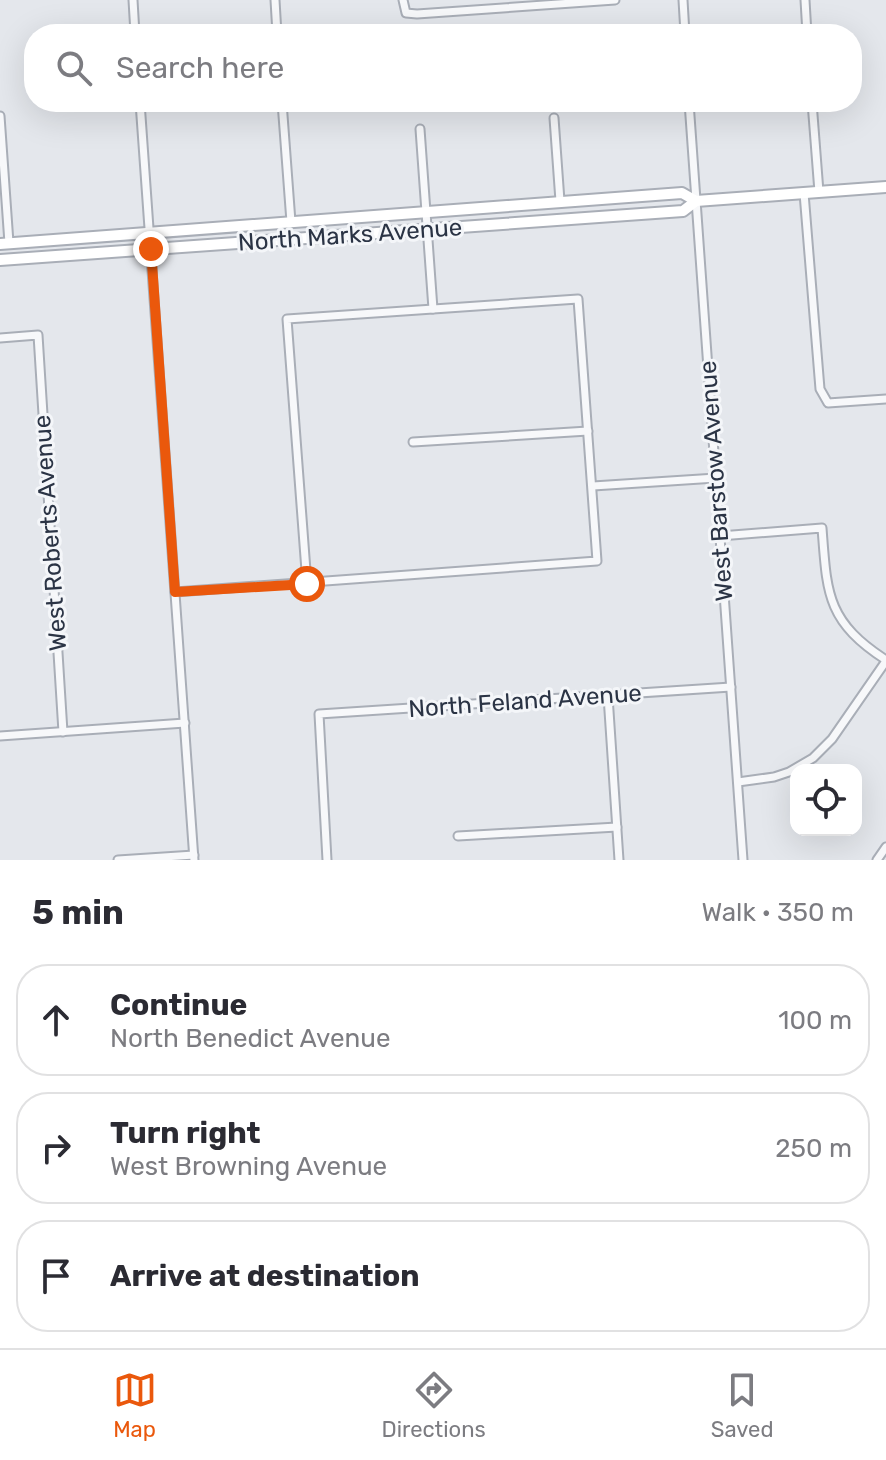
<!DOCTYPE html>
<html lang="en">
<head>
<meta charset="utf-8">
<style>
  body { margin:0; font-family:Rubik,sans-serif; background:#f2f2f3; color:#2b2b33 }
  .controls { position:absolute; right:24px; bottom:24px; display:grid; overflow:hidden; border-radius:16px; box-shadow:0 8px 32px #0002 }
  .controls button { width:72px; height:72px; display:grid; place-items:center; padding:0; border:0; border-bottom:2px solid #e1e1e2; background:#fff; color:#2b2b33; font:40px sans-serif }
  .stop { position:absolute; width:24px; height:24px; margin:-18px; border:6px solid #ea580c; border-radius:50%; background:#fff }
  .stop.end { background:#ea580c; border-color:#fff; box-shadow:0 2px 8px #0008 }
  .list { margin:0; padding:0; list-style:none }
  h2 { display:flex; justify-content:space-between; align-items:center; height:104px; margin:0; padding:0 32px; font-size:34px }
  h2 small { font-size:26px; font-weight:400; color:#7c7c81 }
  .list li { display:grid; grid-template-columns:52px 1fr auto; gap:24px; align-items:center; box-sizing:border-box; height:112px; margin:0 16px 16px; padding:0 16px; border:2px solid #e1e1e2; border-radius:32px }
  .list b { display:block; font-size:30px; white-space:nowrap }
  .list p { margin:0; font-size:26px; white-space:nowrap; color:#7c7c81 }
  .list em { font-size:26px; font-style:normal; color:#7c7c81 }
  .icon { flex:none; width:44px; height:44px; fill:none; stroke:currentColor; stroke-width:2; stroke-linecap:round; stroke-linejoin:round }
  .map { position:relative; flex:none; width:886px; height:860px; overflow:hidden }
  .search { position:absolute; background:#fff; box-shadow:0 8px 32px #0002; left:24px; right:24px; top:24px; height:88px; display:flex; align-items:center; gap:20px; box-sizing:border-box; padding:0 28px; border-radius:32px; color:#7c7c81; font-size:30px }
  .sheet { height:488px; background:#fff }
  nav { display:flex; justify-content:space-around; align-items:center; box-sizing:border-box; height:112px; border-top:2px solid #e1e1e2; background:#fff; font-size:22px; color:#7c7c81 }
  nav a { display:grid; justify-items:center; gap:4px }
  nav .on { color:#ea580c }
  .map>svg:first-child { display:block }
</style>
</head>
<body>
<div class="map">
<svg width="886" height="860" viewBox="0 0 886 860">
  <rect width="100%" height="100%" fill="#e4e7ec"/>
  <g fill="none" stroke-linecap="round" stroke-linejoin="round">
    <!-- minor casing -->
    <g stroke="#a9aeb7" stroke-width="11">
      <g id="minor">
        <path d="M 133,0 L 135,34"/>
        <path d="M 275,0 L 277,34"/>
        <path d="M 403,0 L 406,13 L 417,14 L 615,0"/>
        <path d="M 683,0 L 685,34"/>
        <path d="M 805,0 L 807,34"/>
        <path d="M 140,102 L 194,860"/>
        <path d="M 282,102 L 291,222"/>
        <path d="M 689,102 L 743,860"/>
        <path d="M 812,102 L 819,192"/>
        <path d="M 0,116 L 9,243"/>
        <path d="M 554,118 L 560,201"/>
        <path d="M 420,129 L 433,309"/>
        <path d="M 804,193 L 820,389 L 828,403 L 886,399"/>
        <path d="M 0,338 L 38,335 L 63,732"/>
        <path d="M 413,442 L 588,431"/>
        <path d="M 593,486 L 716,478"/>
        <path d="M 720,536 L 822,528 C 827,593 826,621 886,660"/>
        <path d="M 175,592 L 597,561 L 578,299 L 287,319 L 307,584"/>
        <path d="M 608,696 L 619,860"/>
        <path d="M 0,736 L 185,723"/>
        <path d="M 738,782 L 774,777 L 789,772 L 813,758 L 832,739 L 886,661"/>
        <path d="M 458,836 L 617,827"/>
        <path d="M 118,860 L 194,855"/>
        <path d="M 327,860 L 319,714 L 731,687"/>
        <path d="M 877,860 L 886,847"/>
      </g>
    </g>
    <!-- secondary casing -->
    <g stroke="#a9aeb7" stroke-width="14">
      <g id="secondary">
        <path d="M 0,244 L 682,193 L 696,201 L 886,187"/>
        <path d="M 0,260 L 683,211 L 696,201"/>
      </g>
    </g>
    <!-- minor -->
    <use href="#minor" stroke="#f7f8fa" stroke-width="7"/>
    <!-- secondary -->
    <use href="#secondary" stroke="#fff" stroke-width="10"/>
  </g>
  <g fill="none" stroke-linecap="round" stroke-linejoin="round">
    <!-- route -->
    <path stroke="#ea580c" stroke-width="10" d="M 151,249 L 175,592 L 307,584"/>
  </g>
  <g text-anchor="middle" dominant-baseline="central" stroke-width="6" stroke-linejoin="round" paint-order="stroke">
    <!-- street labels -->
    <g font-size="24" fill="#2b3445" stroke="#f4f6f9">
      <text transform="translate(350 235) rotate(-4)">North Marks Avenue</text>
      <text transform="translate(716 481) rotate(-94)">West Barstow Avenue</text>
      <text transform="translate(50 533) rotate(-94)">West Roberts Avenue</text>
      <text transform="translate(525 701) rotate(-4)">North Feland Avenue</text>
    </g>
  </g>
</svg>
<div class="controls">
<button><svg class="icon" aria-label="locate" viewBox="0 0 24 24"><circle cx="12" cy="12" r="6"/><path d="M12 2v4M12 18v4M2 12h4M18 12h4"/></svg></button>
</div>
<div class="stop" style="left:307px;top:584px"></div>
<div class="stop end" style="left:151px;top:249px"></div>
<div class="search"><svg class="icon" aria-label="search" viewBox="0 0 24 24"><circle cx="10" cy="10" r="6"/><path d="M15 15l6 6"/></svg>Search here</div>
</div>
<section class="sheet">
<h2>5 min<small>Walk · 350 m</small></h2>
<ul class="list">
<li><svg class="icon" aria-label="ahead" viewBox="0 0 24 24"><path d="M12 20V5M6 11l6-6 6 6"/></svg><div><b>Continue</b><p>North Benedict Avenue</p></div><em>100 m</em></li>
<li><svg class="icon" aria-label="right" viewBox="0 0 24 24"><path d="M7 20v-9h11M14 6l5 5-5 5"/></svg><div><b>Turn right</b><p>West Browning Avenue</p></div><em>250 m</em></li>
<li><svg class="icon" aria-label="arrive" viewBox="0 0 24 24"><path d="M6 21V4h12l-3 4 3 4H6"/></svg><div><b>Arrive at destination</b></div></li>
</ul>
</section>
<nav>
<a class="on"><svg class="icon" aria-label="map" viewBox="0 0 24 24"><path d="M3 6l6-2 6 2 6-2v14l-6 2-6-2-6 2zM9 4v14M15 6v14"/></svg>Map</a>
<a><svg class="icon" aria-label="directions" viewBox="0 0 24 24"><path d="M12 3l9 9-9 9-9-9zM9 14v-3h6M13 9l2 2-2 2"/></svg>Directions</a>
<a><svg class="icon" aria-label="saved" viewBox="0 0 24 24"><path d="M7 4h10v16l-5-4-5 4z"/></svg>Saved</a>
</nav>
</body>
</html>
